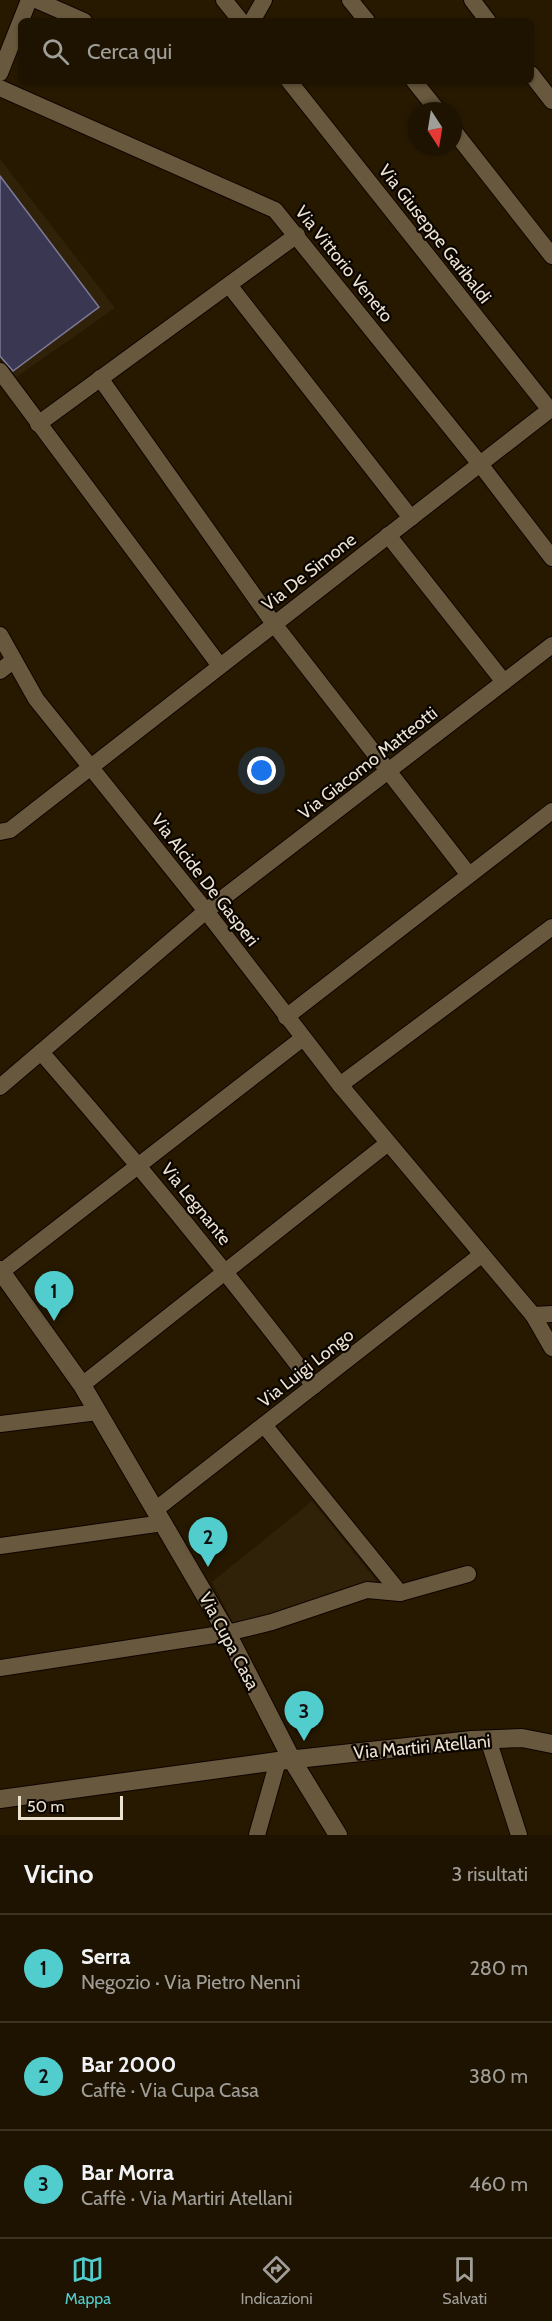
<!DOCTYPE html>
<html lang="it">
<head>
<meta charset="utf-8">
<style>
  body { margin:0; font-family:Cabin,sans-serif; background:#251c0a; color:#f1f3f6 }
  .compass { position:absolute; left:408px; top:102px; width:54px; height:54px; border-radius:50%; background:#1d1300; box-shadow:0 2px 4px #0004; rotate:168deg }
  .scale { position:absolute; left:18px; bottom:15px; width:105px; box-sizing:border-box; padding-left:6px; border:3px solid #ebe2d2; border-top:0; font-size:16px; line-height:21px; white-space:nowrap; color:#ebe2d2; -webkit-text-stroke:4px #0b0500; paint-order:stroke }
  .you { position:absolute; left:262px; top:771px; width:21px; height:21px; margin:-15px; border:4px solid #fff; border-radius:50%; background:#1a73e8; box-shadow:0 0 0 9px #1a73e833 }
  .badge { display:grid; place-items:center; width:39px; height:39px; border-radius:50%; background:#52cdcd; color:#111; font-size:20px; font-weight:700 }
  .pin { position:absolute; translate:-50% -50px; filter:drop-shadow(0 2px 3px #0008) }
  .pin::after { content:''; position:absolute; top:32px; width:21px; height:18px; background:inherit; clip-path:polygon(0 0,100% 0,50% 100%) }
  .list { margin:0; padding:0; list-style:none }
  h2 { display:flex; justify-content:space-between; align-items:center; height:78px; margin:0; padding:0 24px; font-size:26px }
  h2 small { font-size:20px; font-weight:400; color:#a09e99 }
  .list li { display:grid; grid-template-columns:39px 1fr auto; gap:18px; align-items:center; box-sizing:border-box; height:108px; padding:0 24px; border-top:2px solid #3b3222 }
  .list b { display:block; font-size:22px; white-space:nowrap }
  .list p { margin:0; font-size:20px; white-space:nowrap; color:#a09e99 }
  .list em { font-size:20px; font-style:normal; color:#a09e99 }
  .icon { flex:none; width:33px; height:33px; fill:none; stroke:currentColor; stroke-width:2; stroke-linecap:round; stroke-linejoin:round }
  .map { position:relative; flex:none; width:552px; height:1835px; overflow:hidden }
  .search { position:absolute; background:#1d1300; box-shadow:0 2px 4px #0004; left:18px; right:18px; top:18px; height:66px; display:flex; align-items:center; gap:15px; box-sizing:border-box; padding:0 21px; border-radius:9px; color:#a09e99; font-size:22px }
  .sheet { height:402px; background:#1d1300 }
  nav { display:flex; justify-content:space-around; align-items:center; box-sizing:border-box; height:84px; border-top:2px solid #3b3222; background:#1d1300; font-size:16px; color:#a09e99 }
  nav a { display:grid; justify-items:center; gap:3px }
  nav .on { color:#52cdcd }
  .map>svg:first-child { display:block }
</style>
</head>
<body>
<div class="map">
<svg width="552" height="1835" viewBox="0 0 552 1835">
  <rect width="100%" height="100%" fill="#271900"/>
  <!-- built -->
  <g fill="#2f2208">
    <path d="M 0,159 L 115,308 L 15,378 L 0,357 Z"/>
    <path d="M 312,1501 L 376,1580 L 374,1582 L 366,1582 L 264,1618 L 234,1625 L 212,1582 Z"/>
  </g>
  <!-- building -->
  <path fill="#393751" stroke="#7d7b9a" stroke-width="1.5" d="M 0,176 L 99,307 L 13,371 L 0,356 Z"/>
  <g fill="none" stroke-linecap="round" stroke-linejoin="round">
    <!-- street casing -->
    <g stroke="#0f0400" stroke-width="18">
      <g id="street">
        <path d="M 36,0 L 84,21"/>
        <path d="M 224,0 L 241,21"/>
        <path d="M 350,0 L 367,21"/>
        <path d="M 472,0 L 488,21"/>
        <path d="M 252,21 L 264,0"/>
        <path d="M 0,73 L 29,0"/>
        <path d="M 531,74 L 552,101"/>
        <path d="M 289,81 L 550,410"/>
        <path d="M 414,81 L 438,111"/>
        <path d="M 0,88 L 275,210 L 480,464 L 552,558"/>
        <path d="M 453,130 L 552,256"/>
        <path d="M 229,285 L 411,518"/>
        <path d="M 0,371 L 220,666"/>
        <path d="M 100,378 L 274,624 L 469,875"/>
        <path d="M 38,424 L 297,235"/>
        <path d="M 388,535 L 504,682"/>
        <path d="M 0,635 L 36,699 L 206,911 L 340,1085 L 533,1315 L 552,1348"/>
        <path d="M 0,671 L 14,660"/>
        <path d="M 0,832 L 10,830 L 552,408"/>
        <path d="M 286,1017 L 552,811"/>
        <path d="M 41,1052 C 136,1161 227,1272 314,1386"/>
        <path d="M 340,1085 L 552,927"/>
        <path d="M 0,1087 L 206,911 L 552,645"/>
        <path d="M 1,1272 L 303,1038"/>
        <path d="M 533,1315 L 552,1314"/>
        <path d="M 82,1385 L 388,1143"/>
        <path d="M 0,1424 L 98,1412"/>
        <path d="M 264,1425 L 400,1593"/>
        <path d="M 155,1510 L 481,1255"/>
        <path d="M 0,1546 L 163,1523"/>
        <path d="M 0,1668 L 227,1633 L 272,1622 L 367,1590 L 400,1593 L 468,1574"/>
        <path d="M 488,1739 L 519,1835"/>
        <path d="M 257,1835 L 278,1761"/>
      </g>
    </g>
    <!-- secondary casing -->
    <g stroke="#0f0400" stroke-width="20">
      <g id="secondary">
        <path d="M 0,1270 L 82,1385 L 227,1633 L 292,1760 L 338,1835"/>
        <path d="M 0,1799 L 278,1761 L 472,1740 L 522,1738 L 552,1744"/>
      </g>
    </g>
    <!-- street -->
    <use href="#street" stroke="#68583d" stroke-width="16"/>
    <!-- secondary -->
    <use href="#secondary" stroke="#68583d" stroke-width="18"/>
  </g>
  <g text-anchor="middle" dominant-baseline="central" stroke-width="4.5" stroke-linejoin="round" paint-order="stroke">
    <!-- street labels -->
    <g font-size="18" fill="#ebe2d2" stroke="#0b0500">
      <text transform="translate(435 234) rotate(52)">Via Giuseppe Garibaldi</text>
      <text transform="translate(344 264) rotate(51)">Via Vittorio Veneto</text>
      <text transform="translate(309 572) rotate(-38)">Via De Simone</text>
      <text transform="translate(368 763) rotate(-38)">Via Giacomo Matteotti</text>
      <text transform="translate(205 880) rotate(52)">Via Alcide De Gasperi</text>
      <text transform="translate(196 1204) rotate(51)">Via Legnante</text>
      <text transform="translate(306 1368) rotate(-38)">Via Luigi Longo</text>
      <text transform="translate(229 1641) rotate(62)">Via Cupa Casa</text>
      <text transform="translate(422 1747) rotate(-5)">Via Martiri Atellani</text>
    </g>
  </g>
</svg>
<svg class="compass" viewBox="-18 -18 36 36"><path d="M0-13l5 13h-10z" fill="#e53935"/><path d="M0 13l5-13h-10z" fill="#a09e99"/></svg>
<div class="scale">50 m</div>
<div class="you"></div>
<div class="pin badge" style="left:54px;top:1321px">1</div>
<div class="pin badge" style="left:208px;top:1567px">2</div>
<div class="pin badge" style="left:304px;top:1741px">3</div>
<div class="search"><svg class="icon" aria-label="search" viewBox="0 0 24 24"><circle cx="10" cy="10" r="6"/><path d="M15 15l6 6"/></svg>Cerca qui</div>
</div>
<section class="sheet">
<h2>Vicino<small>3 risultati</small></h2>
<ul class="list">
<li><span class="badge">1</span><div><b>Serra</b><p>Negozio · Via Pietro Nenni</p></div><em>280 m</em></li>
<li><span class="badge">2</span><div><b>Bar 2000</b><p>Caffè · Via Cupa Casa</p></div><em>380 m</em></li>
<li><span class="badge">3</span><div><b>Bar Morra</b><p>Caffè · Via Martiri Atellani</p></div><em>460 m</em></li>
</ul>
</section>
<nav>
<a class="on"><svg class="icon" aria-label="map" viewBox="0 0 24 24"><path d="M3 6l6-2 6 2 6-2v14l-6 2-6-2-6 2zM9 4v14M15 6v14"/></svg>Mappa</a>
<a><svg class="icon" aria-label="directions" viewBox="0 0 24 24"><path d="M12 3l9 9-9 9-9-9zM9 14v-3h6M13 9l2 2-2 2"/></svg>Indicazioni</a>
<a><svg class="icon" aria-label="saved" viewBox="0 0 24 24"><path d="M7 4h10v16l-5-4-5 4z"/></svg>Salvati</a>
</nav>
</body>
</html>
